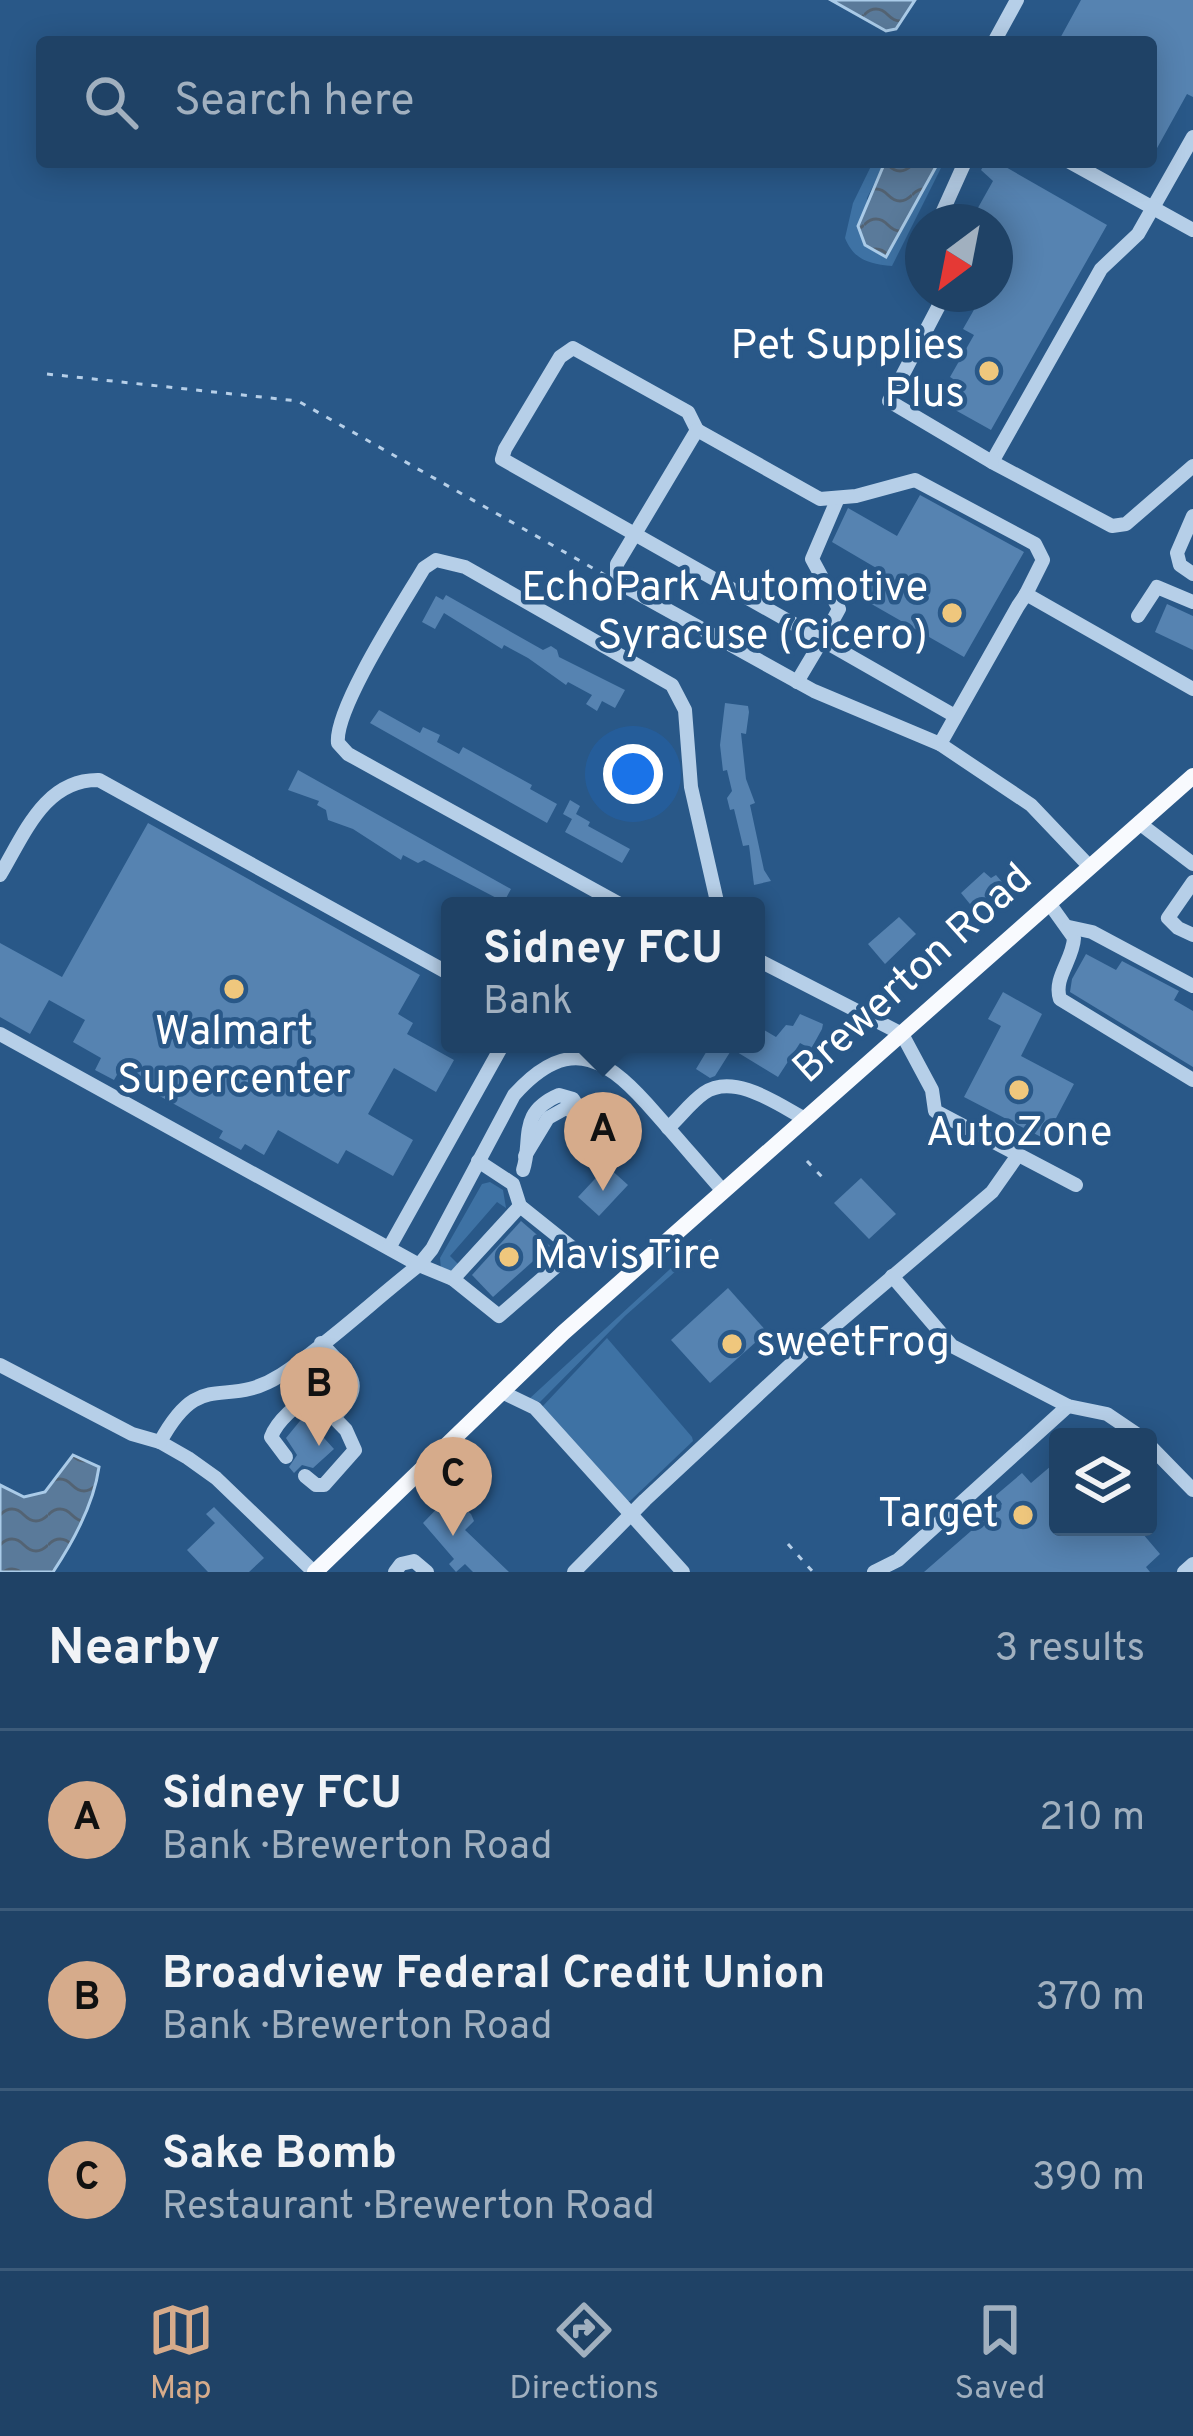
<!DOCTYPE html>
<html lang="en">
<head>
<meta charset="utf-8">
<style>
  body { margin:0; font-family:Overpass,sans-serif; background:#2c4d6f; color:#f1f3f6 }
  .controls { position:absolute; right:36px; bottom:36px; display:grid; overflow:hidden; border-radius:12px; box-shadow:0 6px 30px #0003 }
  .controls button { width:108px; height:108px; display:grid; place-items:center; padding:0; border:0; border-bottom:3px solid #3c5b7a; background:#1f4266; color:#f1f3f6; font:60px sans-serif }
  .compass { position:absolute; left:905px; top:204px; width:108px; height:108px; border-radius:50%; background:#1f4266; box-shadow:0 6px 30px #0003; rotate:212deg }
  .you { position:absolute; left:633px; top:774px; width:42px; height:42px; margin:-30px; border:9px solid #fff; border-radius:50%; background:#1a73e8; box-shadow:0 0 0 18px #1a73e833 }
  .badge { display:grid; place-items:center; width:78px; height:78px; border-radius:50%; background:#d6ab8b; color:#111; font-size:39px; font-weight:700 }
  .pin { position:absolute; translate:-50% -99px; filter:drop-shadow(0 3px 6px #0008) }
  .pin::after { content:''; position:absolute; top:63px; width:42px; height:36px; background:inherit; clip-path:polygon(0 0,100% 0,50% 100%) }
  .popup { position:absolute; left:441px; top:897px; width:324px; height:156px; box-sizing:border-box; display:grid; place-content:center; border-radius:12px; background:#1f4266; filter:drop-shadow(0 3px 9px #0005); font-size:39px; white-space:nowrap; color:#a1b0bf }
  .popup b { font-size:45px; color:#f1f3f6 }
  .popup::after { content:''; position:absolute; left:50%; top:100%; margin-left:-24px; border:24px solid transparent; border-top-color:#1f4266 }
  .list { margin:0; padding:0; list-style:none }
  h2 { display:flex; justify-content:space-between; align-items:center; height:156px; margin:0; padding:0 48px; font-size:51px }
  h2 small { font-size:39px; font-weight:400; color:#a1b0bf }
  .list li { display:grid; grid-template-columns:78px 1fr auto; gap:36px; align-items:center; box-sizing:border-box; height:180px; padding:0 48px; border-top:3px solid #3c5b7a }
  .list b { display:block; font-size:45px; white-space:nowrap }
  .list p { margin:0; font-size:39px; white-space:nowrap; color:#a1b0bf }
  .list em { font-size:39px; font-style:normal; color:#a1b0bf }
  .icon { flex:none; width:66px; height:66px; fill:none; stroke:currentColor; stroke-width:2; stroke-linecap:round; stroke-linejoin:round }
  .map { position:relative; flex:none; width:1193px; height:1572px; overflow:hidden }
  .search { position:absolute; background:#1f4266; box-shadow:0 6px 30px #0003; left:36px; right:36px; top:36px; height:132px; display:flex; align-items:center; gap:30px; box-sizing:border-box; padding:0 42px; border-radius:12px; color:#a1b0bf; font-size:45px }
  .sheet { height:696px; background:#1f4266 }
  nav { display:flex; justify-content:space-around; align-items:center; box-sizing:border-box; height:168px; border-top:3px solid #3c5b7a; background:#1f4266; font-size:33px; color:#a1b0bf }
  nav a { display:grid; justify-items:center; gap:6px }
  nav .on { color:#d6ab8b }
  .map>svg:first-child { display:block }
</style>
</head>
<body>
<div class="map">
<svg width="1193" height="1572" viewBox="0 0 1193 1572">
  <defs>
    <pattern id="water-waves" width="16" height="10" patternUnits="userSpaceOnUse" patternTransform="scale(3)"><rect width="16" height="10" fill="#5a7a9a"/><path d="M0 5q4-4 8 0t8 0" fill="none" stroke="#536373"/></pattern>
  </defs>
  <rect width="100%" height="100%" fill="#295888"/>
  <!-- green -->
  <g fill="#3e72a4">
    <path d="M 873,162 L 885,162 L 867,198 L 865,245 L 886,257 L 938,162 L 944,162 L 892,266 C 869,264 854,260 845,238 L 853,203 Z"/>
    <path d="M 490,1182 L 503,1190 L 506,1208 L 497,1202 L 450,1256 L 458,1264 L 451,1271 L 441,1269 L 440,1258 L 482,1184 Z"/>
    <path d="M 712,1239 L 625,1316 L 540,1402 L 529,1399 L 694,1247 Z"/>
    <path d="M 607,1338 L 692,1437 L 693,1441 L 630,1501 L 625,1501 L 542,1407 Z"/>
  </g>
  <!-- water -->
  <g fill="url(#water-waves)" stroke="#aacbe8" stroke-width="3">
    <path d="M 831,0 L 915,0 L 896,29 L 886,31 Z"/>
    <path d="M 885,162 L 938,163 L 886,257 L 865,245 L 858,226 Z"/>
    <path d="M 73,1455 L 99,1467 C 94,1503 73,1542 53,1572 L 0,1572 L 0,1485 L 24,1497 L 45,1492 Z"/>
  </g>
  <!-- building -->
  <g fill="#5683b1">
    <path d="M 1081,0 L 1193,0 L 1193,97 L 1187,94 L 1151,159 L 1151,42 L 1058,42 Z"/>
    <path d="M 986,162 L 997,162 L 1107,225 L 991,430 L 948,406 L 961,384 L 950,377 L 974,335 L 963,329 L 983,294 L 995,294 L 995,222 L 970,222 L 993,181 L 981,170 Z"/>
    <path d="M 920,495 L 1024,552 L 964,657 L 861,598 L 878,569 L 832,542 L 848,508 L 897,536 Z"/>
    <path d="M 446,595 L 543,650 L 551,646 L 557,650 L 559,657 L 625,690 L 615,708 L 602,701 L 597,711 L 586,704 L 592,695 L 568,682 L 566,685 L 528,658 L 504,645 L 502,649 L 444,613 L 435,629 L 422,622 L 436,596 L 443,600 Z"/>
    <path d="M 1167,604 L 1193,616 L 1193,650 L 1155,632 Z"/>
    <path d="M 725,703 L 748,706 L 749,712 L 746,734 L 741,733 L 746,779 L 755,803 L 750,805 L 764,870 L 771,881 L 754,885 L 749,845 L 743,846 L 734,809 L 730,810 L 727,798 L 732,791 L 727,770 L 723,771 L 720,745 Z"/>
    <path d="M 379,710 L 420,733 L 423,727 L 440,735 L 437,742 L 459,754 L 463,747 L 532,785 L 530,789 L 557,804 L 547,823 L 370,723 Z"/>
    <path d="M 298,770 L 511,889 L 504,902 L 424,860 L 418,863 L 403,855 L 401,860 L 353,829 L 328,820 L 326,810 L 317,805 L 319,801 L 288,790 Z"/>
    <path d="M 570,800 L 580,806 L 576,814 L 590,822 L 588,826 L 630,849 L 622,863 L 565,832 L 572,819 L 563,814 Z"/>
    <path d="M 148,823 L 420,975 L 398,1014 L 413,1023 L 407,1034 L 454,1060 L 436,1092 L 394,1068 L 368,1114 L 413,1140 L 393,1176 L 346,1150 L 338,1164 L 278,1130 L 264,1155 L 245,1144 L 241,1150 L 219,1138 L 223,1131 L 118,1073 L 114,1080 L 95,1070 L 101,1058 L 73,1042 L 85,1020 L 49,1000 L 30,1034 L 0,1017 L 0,943 L 62,977 Z"/>
    <path d="M 984,872 L 991,878 L 996,875 L 1002,882 L 974,909 L 961,893 Z"/>
    <path d="M 899,917 L 916,934 L 885,964 L 868,944 Z"/>
    <path d="M 1086,954 L 1116,970 L 1122,961 L 1179,991 L 1174,1000 L 1193,1011 L 1193,1067 L 1070,992 L 1072,979 Z"/>
    <path d="M 1003,992 L 1042,1014 L 1021,1056 L 1074,1084 L 1045,1139 L 964,1097 L 1001,1026 L 988,1019 Z"/>
    <path d="M 800,1014 L 823,1024 L 822,1029 L 811,1049 L 800,1043 L 778,1077 L 732,1049 L 715,1076 L 710,1078 L 696,1069 L 711,1044 L 756,1044 L 759,1027 L 776,1037 L 786,1025 L 793,1026 Z"/>
    <path d="M 607,1166 L 628,1185 L 599,1216 L 578,1197 Z"/>
    <path d="M 861,1178 L 896,1214 L 869,1239 L 834,1203 Z"/>
    <path d="M 521,1221 L 550,1246 L 493,1297 L 472,1275 Z"/>
    <path d="M 728,1288 L 767,1332 L 710,1383 L 671,1340 Z"/>
    <path d="M 304,1416 L 334,1449 L 313,1468 L 302,1465 L 294,1473 L 289,1467 L 297,1455 L 286,1438 Z"/>
    <path d="M 1058,1460 L 1058,1527 L 1137,1527 L 1160,1554 L 1146,1567 L 1150,1572 L 924,1572 L 1002,1504 L 995,1496 L 1022,1473 L 1031,1483 Z"/>
    <path d="M 449,1496 L 471,1514 L 474,1521 L 465,1530 L 509,1572 L 473,1572 L 465,1564 L 456,1572 L 449,1564 L 454,1559 L 423,1523 Z"/>
    <path d="M 214,1507 L 264,1558 L 249,1572 L 208,1572 L 187,1550 L 215,1523 L 206,1514 Z"/>
  </g>
  <g fill="none" stroke-linecap="round" stroke-linejoin="round">
    <!-- path -->
    <g stroke="#b6cfe8" stroke-width="3" stroke-dasharray="6 9" stroke-linecap="butt">
      <path d="M 47,374 L 298,401 L 605,575"/>
      <path d="M 807,1161 L 824,1179"/>
      <path d="M 788,1544 L 813,1572"/>
    </g>
    <!-- minor -->
    <g stroke="#b6cfe8" stroke-width="14">
      <path d="M 994,42 L 1017,0"/>
      <path d="M 1193,137 L 1138,234 L 1101,269 L 992,462 L 1112,526 L 1126,524 L 1193,466"/>
      <path d="M 1070,162 L 1193,230"/>
      <path d="M 938,222 L 965,162"/>
      <path d="M 945,294 L 889,401 L 992,462"/>
      <path d="M 697,430 L 688,412 L 573,348 L 560,357 L 505,449 L 502,459 L 822,640 L 797,682"/>
      <path d="M 838,498 L 812,559 L 839,609 L 822,640 L 955,716"/>
      <path d="M 1193,516 L 1177,553 L 1180,565 L 1193,574"/>
      <path d="M 1138,616 L 1157,587 L 1193,602"/>
      <path d="M 940,744 L 814,691 L 617,582 L 617,564 L 697,430 L 820,499 L 856,496 L 915,480 L 1035,544 L 1043,560 L 1026,594"/>
      <path d="M 1139,823 L 1193,864"/>
      <path d="M 1090,867 L 1031,805 L 940,744 L 1018,606 L 1026,594 L 1193,689"/>
      <path d="M 0,875 C 25,833 45,779 99,780 L 450,974"/>
      <path d="M 1193,882 L 1168,918 L 1178,928 L 1193,935"/>
      <path d="M 1049,903 L 1074,938 C 1073,960 1053,978 1060,999 L 1193,1080"/>
      <path d="M 623,906 L 348,754 L 338,743 C 334,709 404,602 424,568 L 436,560 L 465,567 L 672,685 L 685,710 L 691,787 L 718,906"/>
      <path d="M 1069,927 L 1092,932 L 1193,986"/>
      <path d="M 756,959 L 902,1034 L 932,1090 L 935,1111 L 1076,1185"/>
      <path d="M 0,1034 L 419,1265 L 453,1279 L 499,1316 L 575,1250 L 520,1206 L 513,1184 L 478,1161"/>
      <path d="M 668,1128 C 680,1117 691,1102 704,1093 C 734,1072 779,1105 805,1119"/>
      <path d="M 525,1156 L 548,1118 L 566,1108 L 581,1116"/>
      <path d="M 523,1170 C 533,1140 517,1113 559,1095 L 573,1099 L 605,1152"/>
      <path d="M 389,1248 L 503,1044"/>
      <path d="M 892,1276 L 952,1346 L 1068,1406 L 1107,1414 L 1141,1437"/>
      <path d="M 453,1279 L 520,1206"/>
      <path d="M 321,1343 C 348,1373 370,1383 334,1417"/>
      <path d="M 0,1365 L 132,1434 L 160,1442 L 188,1458 L 216,1478 L 314,1572"/>
      <path d="M 502,1392 L 535,1408 L 683,1572"/>
      <path d="M 160,1442 C 202,1365 223,1412 281,1375 C 329,1343 373,1301 419,1265 L 432,1249 L 514,1095 C 572,1030 610,1061 656,1114 C 679,1140 701,1166 723,1191"/>
      <path d="M 1148,1444 L 1193,1490"/>
      <path d="M 286,1457 L 271,1437 C 277,1421 297,1403 313,1396 L 346,1430 L 355,1450 L 324,1485 L 316,1485 L 305,1476"/>
      <path d="M 395,1572 L 401,1564 L 414,1561 L 427,1572"/>
      <path d="M 574,1572 L 645,1500 L 805,1351 L 992,1192 L 1018,1155"/>
      <path d="M 874,1572 L 898,1560 L 1068,1406"/>
      <path d="M 1184,1572 L 1193,1564"/>
    </g>
    <!-- major -->
    <path stroke="#f8fafe" stroke-width="16" d="M 315,1572 L 563,1333 L 1193,776"/>
  </g>
  <!-- markers -->
  <g fill="#efc77d" stroke="#295888" stroke-width="4.5">
    <circle cx="989" cy="371" r="12"/>
    <circle cx="952" cy="613" r="12"/>
    <circle cx="234" cy="989" r="12"/>
    <circle cx="1019" cy="1090" r="12"/>
    <circle cx="509" cy="1257" r="12"/>
    <circle cx="732" cy="1344" r="12"/>
    <circle cx="1023" cy="1515" r="12"/>
  </g>
  <g text-anchor="middle" dominant-baseline="central" stroke-width="9" stroke-linejoin="round" paint-order="stroke">
    <!-- poi labels -->
    <g font-size="42" fill="#fff" stroke="#295888" text-anchor="end">
      <text x="965" y="347">Pet Supplies<tspan x="965" dy="48">Plus</tspan></text>
      <text x="928" y="589">EchoPark Automotive<tspan x="928" dy="48">Syracuse (Cicero)</tspan></text>
      <text x="234" y="1033" text-anchor="middle">Walmart<tspan x="234" dy="48">Supercenter</tspan></text>
      <text x="1019" y="1134" text-anchor="middle">AutoZone</text>
      <text x="533" y="1257" text-anchor="start">Mavis Tire</text>
      <text x="756" y="1344" text-anchor="start">sweetFrog</text>
      <text x="999" y="1515">Target</text>
    </g>
    <!-- street labels -->
    <g font-size="42" fill="#fff" stroke="#295888">
      <text transform="translate(914 975) rotate(-42)">Brewerton Road</text>
    </g>
  </g>
</svg>
<div class="controls">
<button><svg class="icon" aria-label="layers" viewBox="0 0 24 24"><path d="M12 4l9 5-9 5-9-5zM3 14l9 5 9-5"/></svg></button>
</div>
<svg class="compass" viewBox="-18 -18 36 36"><path d="M0-13l5 13h-10z" fill="#e53935"/><path d="M0 13l5-13h-10z" fill="#a1b0bf"/></svg>
<div class="you"></div>
<div class="pin badge" style="left:603px;top:1191px">A</div>
<div class="popup"><b>Sidney FCU</b>Bank</div>
<div class="pin badge" style="left:319px;top:1446px">B</div>
<div class="pin badge" style="left:453px;top:1536px">C</div>
<div class="search"><svg class="icon" aria-label="search" viewBox="0 0 24 24"><circle cx="10" cy="10" r="6"/><path d="M15 15l6 6"/></svg>Search here</div>
</div>
<section class="sheet">
<h2>Nearby<small>3 results</small></h2>
<ul class="list">
<li><span class="badge">A</span><div><b>Sidney FCU</b><p>Bank · Brewerton Road</p></div><em>210 m</em></li>
<li><span class="badge">B</span><div><b>Broadview Federal Credit Union</b><p>Bank · Brewerton Road</p></div><em>370 m</em></li>
<li><span class="badge">C</span><div><b>Sake Bomb</b><p>Restaurant · Brewerton Road</p></div><em>390 m</em></li>
</ul>
</section>
<nav>
<a class="on"><svg class="icon" aria-label="map" viewBox="0 0 24 24"><path d="M3 6l6-2 6 2 6-2v14l-6 2-6-2-6 2zM9 4v14M15 6v14"/></svg>Map</a>
<a><svg class="icon" aria-label="directions" viewBox="0 0 24 24"><path d="M12 3l9 9-9 9-9-9zM9 14v-3h6M13 9l2 2-2 2"/></svg>Directions</a>
<a><svg class="icon" aria-label="saved" viewBox="0 0 24 24"><path d="M7 4h10v16l-5-4-5 4z"/></svg>Saved</a>
</nav>
</body>
</html>
